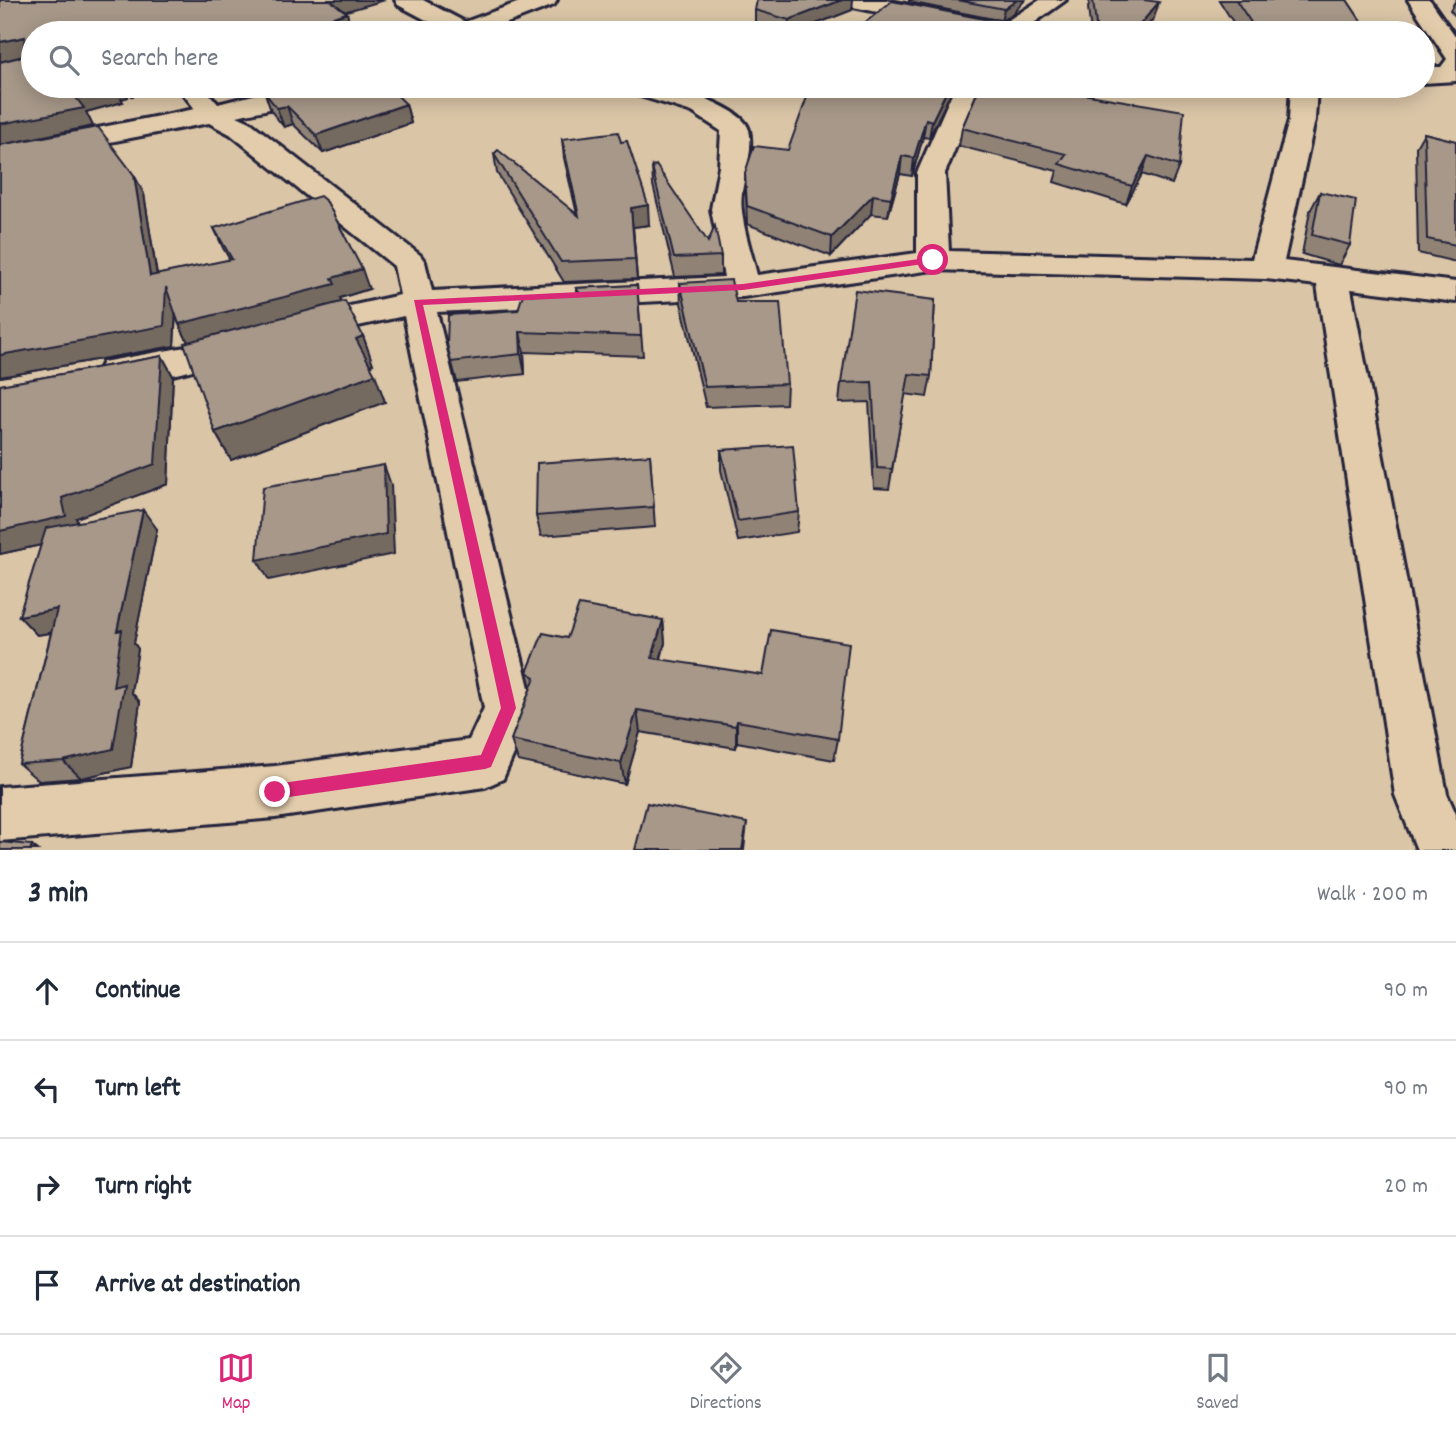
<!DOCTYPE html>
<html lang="en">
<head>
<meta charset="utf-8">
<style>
  body { margin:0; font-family:Dekko,sans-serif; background:#f6f6f7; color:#1f2937 }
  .stop { position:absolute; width:21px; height:21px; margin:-16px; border:5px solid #db2777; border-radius:50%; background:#fff }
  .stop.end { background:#db2777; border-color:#fff; box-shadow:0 2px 7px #0008 }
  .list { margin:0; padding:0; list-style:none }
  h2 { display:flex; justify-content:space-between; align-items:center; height:91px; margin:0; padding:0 28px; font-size:30px }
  h2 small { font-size:23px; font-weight:400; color:#747a83 }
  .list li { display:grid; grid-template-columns:46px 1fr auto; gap:21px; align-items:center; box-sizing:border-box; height:98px; padding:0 28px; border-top:2px solid #e0e1e3 }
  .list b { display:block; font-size:26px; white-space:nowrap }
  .list em { font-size:23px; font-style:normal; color:#747a83 }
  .icon { flex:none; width:38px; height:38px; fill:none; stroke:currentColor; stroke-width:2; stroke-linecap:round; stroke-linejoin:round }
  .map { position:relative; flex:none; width:1456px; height:850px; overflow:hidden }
  .search { position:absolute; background:#fff; box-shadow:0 4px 18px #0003; left:21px; right:21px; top:21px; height:77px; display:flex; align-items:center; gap:18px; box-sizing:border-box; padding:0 24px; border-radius:38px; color:#747a83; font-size:26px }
  .sheet { height:483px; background:#fff }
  nav { display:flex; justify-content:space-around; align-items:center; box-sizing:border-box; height:98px; border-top:2px solid #e0e1e3; background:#fff; font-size:19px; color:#747a83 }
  nav a { display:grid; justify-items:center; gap:4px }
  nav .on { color:#db2777 }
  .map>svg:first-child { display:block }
</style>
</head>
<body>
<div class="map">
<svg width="1456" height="850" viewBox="0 0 1456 850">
  <rect width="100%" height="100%" fill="#dac5a7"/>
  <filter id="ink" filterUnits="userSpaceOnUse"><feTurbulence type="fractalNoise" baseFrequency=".0143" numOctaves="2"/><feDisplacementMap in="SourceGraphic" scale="14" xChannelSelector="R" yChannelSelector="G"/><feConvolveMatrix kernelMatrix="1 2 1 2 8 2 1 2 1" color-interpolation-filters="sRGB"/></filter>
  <g filter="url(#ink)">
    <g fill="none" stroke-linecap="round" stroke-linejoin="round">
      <!-- minor casing -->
      <g stroke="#22223b" stroke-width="6">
        <g id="minor">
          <path d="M 395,0 L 423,0 L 465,22 L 525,0 L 557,0 L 554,5 L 481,33 L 443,33 L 445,30 L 398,5 Z"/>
          <path d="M 842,0 L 886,0 L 1002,24 L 1040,0 L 1066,0 L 1024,30 L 1026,33 L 981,33 L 853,7 L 845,5 Z"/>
          <path d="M 1408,0 L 1430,0 L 1456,37 L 1456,81 L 1423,83 L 1423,67 L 1441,67 L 1447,59 Z"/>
          <path d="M 177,86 L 203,86 L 218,104 L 289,86 L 325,86 C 314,103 257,111 237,116 L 250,122 L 420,255 L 425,262 L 432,291 L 724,277 L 711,209 L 719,167 L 721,131 L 692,112 L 624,91 L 620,86 C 633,86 646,85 658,86 C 678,87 744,108 749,130 C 755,156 738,185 742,211 C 744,232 752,254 757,275 L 917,253 L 917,173 L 955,86 L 981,86 L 945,173 L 949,251 L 1252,259 L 1289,120 L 1291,86 L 1317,86 L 1315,120 L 1284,261 L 1456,282 L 1456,302 L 1351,289 L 1447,794 L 1456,814 L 1456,850 L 1417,850 L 1395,795 L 1317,285 L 1266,279 L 933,270 L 743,297 L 437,312 L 534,708 L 503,779 L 485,787 L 275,818 L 0,841 L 0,787 L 275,766 L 469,740 L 484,708 L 404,316 L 303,338 L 291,335 L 286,327 L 291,319 L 400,295 L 394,266 L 230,134 L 209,123 L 0,163 L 0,147 L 195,109 Z"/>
          <path d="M 241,332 L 254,336 L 259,344 L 254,352 C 217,363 138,390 103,380 L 98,371 L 103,362 L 191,346 Z"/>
        </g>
      </g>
      <!-- minor -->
      <use href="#minor" fill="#e2ccab" fill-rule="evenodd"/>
    </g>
    <!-- wall -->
    <g fill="#908376" stroke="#22223b" stroke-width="2">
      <path d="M 0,0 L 345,12 L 352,30 L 341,33 L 33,33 L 33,86 L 167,86 L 132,96 L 126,87 L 128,97 L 121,99 L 123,102 L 86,112 L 93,126 L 4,144 L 134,175 L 144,194 L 157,275 L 230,260 L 223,248 L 214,228 L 369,289 L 340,298 L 363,336 L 373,364 L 370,365 L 385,402 L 231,460 L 215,432 L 188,342 L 179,324 L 176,315 L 174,346 L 0,377 Z"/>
      <path d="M 909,0 L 1025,0 L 1012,14 L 1002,21 L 984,19 L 993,19 L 909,2 Z"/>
      <path d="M 1090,0 L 1144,0 L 1154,18 L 1141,33 L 1091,33 L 1088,8 Z"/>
      <path d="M 1219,0 L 1347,0 L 1369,33 L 1240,33 Z"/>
      <path d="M 1456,0 L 1456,17 L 1450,10 Z"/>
      <path d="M 755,10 L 852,10 L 793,33 L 783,33 L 755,25 Z"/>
      <path d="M 954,86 L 929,138 L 923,137 L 912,176 L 900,174 L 888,216 L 871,214 L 831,256 L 747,224 L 745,173 L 788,150 Z"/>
      <path d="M 980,86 L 1099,86 L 1091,95 L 1179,166 L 1172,184 L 1142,174 L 1126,204 L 1054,182 L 1057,171 L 959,146 L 962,128 Z"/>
      <path d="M 265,93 L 406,104 L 411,123 L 323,153 L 293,124 L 284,127 L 271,111 Z"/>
      <path d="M 1424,133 L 1456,141 L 1456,262 L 1418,253 L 1416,147 Z"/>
      <path d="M 562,139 L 649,225 L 633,227 L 637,279 L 564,282 L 497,173 L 494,154 L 577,214 L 564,158 Z"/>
      <path d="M 652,167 L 708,242 L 721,256 L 721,275 L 675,277 L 653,185 Z"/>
      <path d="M 1320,192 L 1350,245 L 1339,265 L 1302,254 L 1310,211 Z"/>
      <path d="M 680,283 L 736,302 L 787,384 L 786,404 L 706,407 L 681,303 Z"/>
      <path d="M 637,285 L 643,356 L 524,352 L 525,374 L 457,382 L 447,344 L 518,310 L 578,295 L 576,288 Z"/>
      <path d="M 935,300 L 931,376 L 927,397 L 905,394 L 889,489 L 874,488 L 869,402 L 839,403 L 841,383 Z"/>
      <path d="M 162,356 L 173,376 L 168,484 L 76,518 L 78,522 L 157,529 L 134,643 L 138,649 L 131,692 L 140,702 L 131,767 L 81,778 L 39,781 L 19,764 L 51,633 L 37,635 L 19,616 L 41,545 L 0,554 L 0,385 Z"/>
      <path d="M 721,450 L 799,512 L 797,532 L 738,541 L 721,470 Z"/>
      <path d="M 650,455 L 655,527 L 541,536 L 536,516 Z"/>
      <path d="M 663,620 L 665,643 L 661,659 L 838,739 L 834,760 L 737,742 L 736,748 L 640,732 L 625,784 L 518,761 L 511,740 L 531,687 L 527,672 L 567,638 Z"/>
    </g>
    <!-- shaded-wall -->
    <g fill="#756a60" stroke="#22223b" stroke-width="2">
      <path d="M 329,0 L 385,0 L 333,15 Z"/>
      <path d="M 842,0 L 853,0 L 852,10 L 793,33 L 789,33 L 789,20 Z"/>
      <path d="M 1017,0 L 1025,0 L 1012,14 L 1001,21 L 1004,9 Z"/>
      <path d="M 1159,2 L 1154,18 L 1141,33 L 1133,33 Z"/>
      <path d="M 347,13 L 352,30 L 341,33 L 329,33 L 326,24 L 333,17 Z"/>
      <path d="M 25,37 L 33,54 L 0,62 L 0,42 Z"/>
      <path d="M 108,86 L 126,86 L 128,97 L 121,99 L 123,102 L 86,112 L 93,126 L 0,145 L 0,124 L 74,95 Z"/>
      <path d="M 127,86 L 167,86 L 132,96 Z"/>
      <path d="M 253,86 L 280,86 L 255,92 Z"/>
      <path d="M 949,86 L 954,86 L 929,138 L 932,121 Z"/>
      <path d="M 1090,86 L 1099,86 L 1079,111 L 1083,94 Z"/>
      <path d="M 406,104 L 411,123 L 323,153 L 316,135 Z"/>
      <path d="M 287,106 L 293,124 L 284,127 L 277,108 Z"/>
      <path d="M 926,119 L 923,137 L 912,176 L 914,158 Z"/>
      <path d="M 902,156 L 900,174 L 888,216 L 891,198 Z"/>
      <path d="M 1148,156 L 1142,174 L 1126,204 L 1132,186 Z"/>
      <path d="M 134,175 L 144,194 L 160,296 L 150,276 Z"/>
      <path d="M 873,195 L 871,214 L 831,256 L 832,237 Z"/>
      <path d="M 648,205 L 649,225 L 633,227 L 637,279 L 631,208 Z"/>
      <path d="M 362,269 L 369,289 L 340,298 L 342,303 L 189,344 L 179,324 Z"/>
      <path d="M 166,287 L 176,307 L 174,346 L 0,377 L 0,355 Z"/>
      <path d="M 520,332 L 524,352 L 525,374 L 521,354 Z"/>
      <path d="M 363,336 L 373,364 L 366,366 L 356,339 Z"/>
      <path d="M 162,356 L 173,376 L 168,484 L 76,518 L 82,536 L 0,554 L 0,531 L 62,498 Z"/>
      <path d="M 375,374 L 385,402 L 231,460 L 215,432 Z"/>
      <path d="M 384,465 L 391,485 L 394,554 L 269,580 L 257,560 Z"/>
      <path d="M 143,510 L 157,529 L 134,643 L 138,649 L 131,692 L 140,702 L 131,767 L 81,778 L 63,761 L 113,687 L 117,631 Z"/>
      <path d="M 57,609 L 73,629 L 37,635 L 19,616 Z"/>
      <path d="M 663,620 L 665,643 L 654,680 L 652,658 Z"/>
      <path d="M 637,710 L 640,732 L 625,784 L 621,763 Z"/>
      <path d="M 737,721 L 737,742 L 736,748 L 736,726 Z"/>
      <path d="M 747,823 L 744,850 L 742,850 Z"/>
      <path d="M 32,845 L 38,850 L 30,850 Z"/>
    </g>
    <!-- building -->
    <g fill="#a79889" stroke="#22223b" stroke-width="2">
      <path d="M 0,0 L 330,0 L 347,13 L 333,17 L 338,21 L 326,24 L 335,33 L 33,33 L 33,86 L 108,86 L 74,95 L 84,108 L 0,124 L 0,62 L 24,56 L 25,37 L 0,42 Z"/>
      <path d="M 757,0 L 842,0 L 789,20 L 755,10 Z"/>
      <path d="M 957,0 L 1017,0 L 1004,9 Z"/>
      <path d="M 1093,0 L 1144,0 L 1159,2 L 1133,33 L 1097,33 Z"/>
      <path d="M 1236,0 L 1347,0 L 1369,33 L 1258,33 Z"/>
      <path d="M 892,1 L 984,19 L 996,19 L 1051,33 L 852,33 Z"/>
      <path d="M 290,86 L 388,86 L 406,104 L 316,135 L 287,106 L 277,108 L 265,93 Z"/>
      <path d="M 811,86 L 949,86 L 932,121 L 926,119 L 914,158 L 902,156 L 891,198 L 873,195 L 832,237 L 747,206 L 745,173 L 754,146 L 788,150 Z"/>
      <path d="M 980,86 L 1090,86 L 1083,94 L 1184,111 L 1179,166 L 1148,156 L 1132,186 L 1059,164 L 1066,154 L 962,128 Z"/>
      <path d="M 98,127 L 134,175 L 150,276 L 232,259 L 214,228 L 320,196 L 327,202 L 362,269 L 332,278 L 335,284 L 179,324 L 166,287 L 164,326 L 0,355 L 0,145 Z"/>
      <path d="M 618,132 L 621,142 L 627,141 L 648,205 L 631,208 L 635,259 L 561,262 L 494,154 L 498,150 L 579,216 L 562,139 Z"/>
      <path d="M 1424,133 L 1456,141 L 1456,245 L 1427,239 Z"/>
      <path d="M 656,165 L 708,242 L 715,226 L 721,256 L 674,258 L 652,167 Z"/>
      <path d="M 1320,192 L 1356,200 L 1350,245 L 1312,235 Z"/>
      <path d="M 731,280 L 736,302 L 780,302 L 787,384 L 705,387 L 680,283 Z"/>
      <path d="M 637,285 L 641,336 L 520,332 L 521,354 L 451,362 L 447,344 L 448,315 L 518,310 L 523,294 L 581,295 L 576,288 Z"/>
      <path d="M 855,290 L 935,300 L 931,376 L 909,374 L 892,469 L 877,468 L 872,382 L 841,383 Z"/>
      <path d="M 345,301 L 363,336 L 356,339 L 375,374 L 215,432 L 184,343 Z"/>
      <path d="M 162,356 L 155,464 L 62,498 L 66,516 L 0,531 L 0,385 Z"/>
      <path d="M 793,445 L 799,512 L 738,521 L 721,450 Z"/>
      <path d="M 650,455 L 654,507 L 536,516 L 537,463 Z"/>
      <path d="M 384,465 L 386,534 L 257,560 L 263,487 Z"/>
      <path d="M 143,510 L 117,631 L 122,630 L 113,687 L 124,684 L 113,749 L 63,761 L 19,764 L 57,609 L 19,616 L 46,528 Z"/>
      <path d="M 579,605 L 663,620 L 652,658 L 763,675 L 771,630 L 849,643 L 838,739 L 737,721 L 736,726 L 637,710 L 621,763 L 511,740 L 535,677 L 527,672 L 543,633 L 567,638 Z"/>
      <path d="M 647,803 L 747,823 L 742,850 L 635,850 Z"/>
      <path d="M 0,842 L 32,845 L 30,850 L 0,850 Z"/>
    </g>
  </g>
  <!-- route -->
  <path fill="#db2777" d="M 933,257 L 938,260 L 937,262 L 743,290 L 423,305 L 516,708 L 491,767 L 485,769 L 275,799 L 269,797 L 267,792 L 269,787 L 275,784 L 481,755 L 501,708 L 414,300 L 743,284 Z"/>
</svg>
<div class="stop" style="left:933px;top:260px"></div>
<div class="stop end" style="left:275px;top:792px"></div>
<div class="search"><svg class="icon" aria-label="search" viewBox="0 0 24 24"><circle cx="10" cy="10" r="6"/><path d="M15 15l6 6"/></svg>Search here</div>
</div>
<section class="sheet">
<h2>3 min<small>Walk · 200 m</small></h2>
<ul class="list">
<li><svg class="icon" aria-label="ahead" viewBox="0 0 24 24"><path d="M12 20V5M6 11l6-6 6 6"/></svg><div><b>Continue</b></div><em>90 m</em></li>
<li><svg class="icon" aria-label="left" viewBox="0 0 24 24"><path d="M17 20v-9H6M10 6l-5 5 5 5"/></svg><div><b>Turn left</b></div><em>90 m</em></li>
<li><svg class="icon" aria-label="right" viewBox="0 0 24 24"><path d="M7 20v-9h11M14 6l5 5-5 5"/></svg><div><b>Turn right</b></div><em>20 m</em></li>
<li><svg class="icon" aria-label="arrive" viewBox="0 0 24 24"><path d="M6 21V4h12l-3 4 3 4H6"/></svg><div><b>Arrive at destination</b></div></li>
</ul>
</section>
<nav>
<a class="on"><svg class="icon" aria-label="map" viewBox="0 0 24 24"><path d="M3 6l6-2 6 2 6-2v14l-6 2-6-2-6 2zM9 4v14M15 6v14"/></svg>Map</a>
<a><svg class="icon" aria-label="directions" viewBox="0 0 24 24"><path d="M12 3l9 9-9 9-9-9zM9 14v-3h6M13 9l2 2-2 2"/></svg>Directions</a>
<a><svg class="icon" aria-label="saved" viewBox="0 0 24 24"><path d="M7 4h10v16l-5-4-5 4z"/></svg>Saved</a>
</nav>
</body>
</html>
